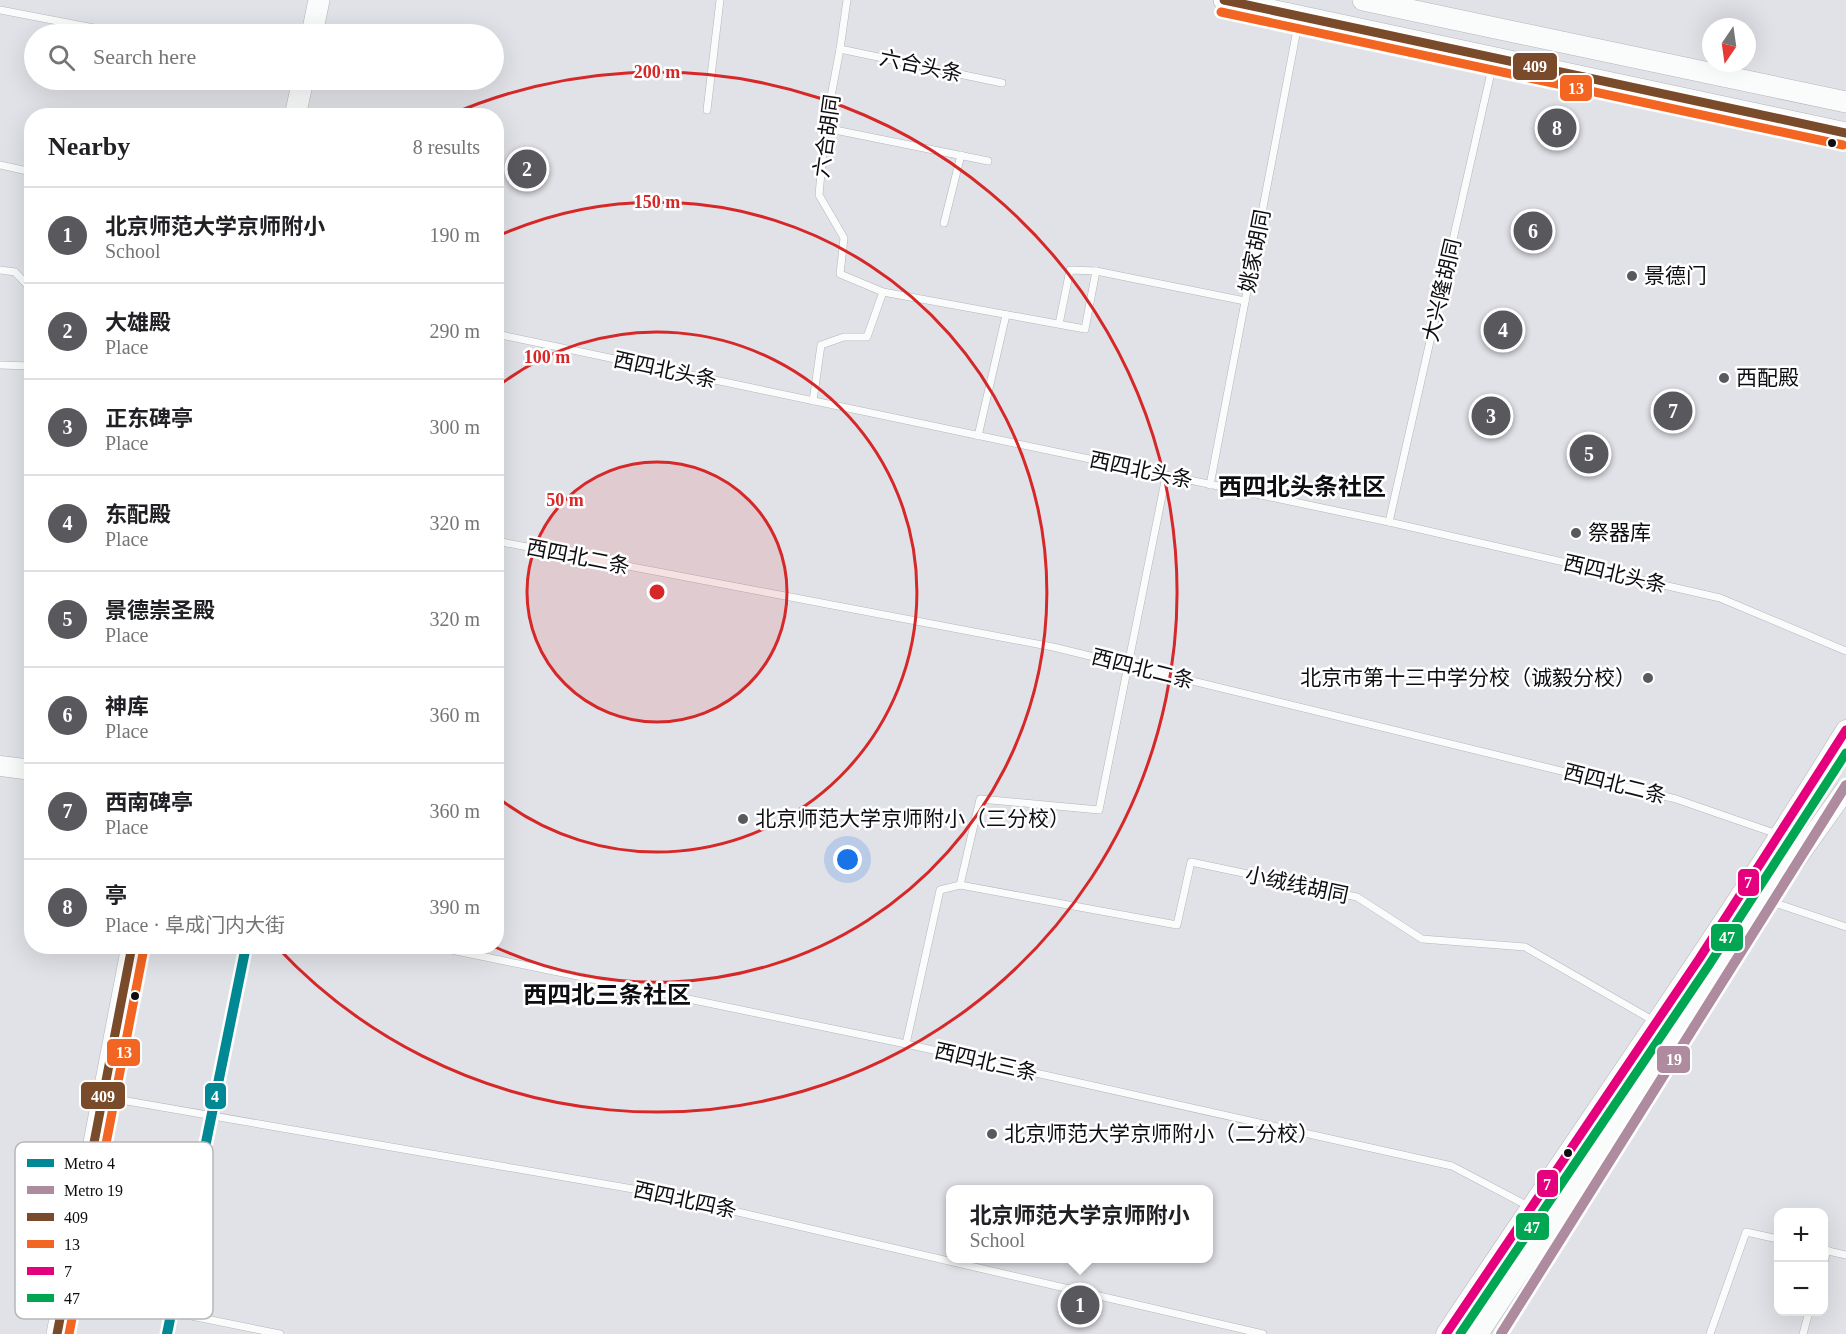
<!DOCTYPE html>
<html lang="en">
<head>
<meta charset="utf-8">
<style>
  body { margin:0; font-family:"Times New Roman","Noto Sans SC",serif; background:#f6f6f6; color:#202124 }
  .controls { position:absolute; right:18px; bottom:18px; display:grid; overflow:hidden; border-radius:12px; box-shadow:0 6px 24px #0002 }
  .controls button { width:54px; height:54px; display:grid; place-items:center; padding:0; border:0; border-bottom:2px solid #e0e0e0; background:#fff; color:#202124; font:30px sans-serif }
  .compass { position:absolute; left:1702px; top:18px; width:54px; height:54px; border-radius:50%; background:#fff; box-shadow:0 6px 24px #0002; rotate:193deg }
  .you { position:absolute; left:848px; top:860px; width:21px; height:21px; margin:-15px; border:4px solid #fff; border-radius:50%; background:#1a73e8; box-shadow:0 0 0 9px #1a73e833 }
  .badge { display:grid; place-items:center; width:39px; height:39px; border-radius:50%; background:#58585d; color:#fff; font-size:20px; font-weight:700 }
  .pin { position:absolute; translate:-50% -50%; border:3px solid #fff; box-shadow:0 2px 6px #0006 }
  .popup { position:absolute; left:946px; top:1185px; width:267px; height:78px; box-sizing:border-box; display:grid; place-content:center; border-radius:12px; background:#fff; filter:drop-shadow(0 2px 4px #0005); font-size:20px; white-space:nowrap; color:#757577 }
  .popup b { font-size:22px; color:#202124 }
  .popup::after { content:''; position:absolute; left:50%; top:100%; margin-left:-12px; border:12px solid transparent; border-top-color:#fff }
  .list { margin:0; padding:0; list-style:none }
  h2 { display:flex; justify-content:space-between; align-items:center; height:78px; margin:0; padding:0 24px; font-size:26px }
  h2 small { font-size:20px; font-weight:400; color:#757577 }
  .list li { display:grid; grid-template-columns:39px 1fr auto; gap:18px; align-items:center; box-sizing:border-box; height:96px; padding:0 24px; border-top:2px solid #e0e0e0 }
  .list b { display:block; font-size:22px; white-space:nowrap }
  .list p { margin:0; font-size:20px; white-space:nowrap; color:#757577 }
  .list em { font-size:20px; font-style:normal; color:#757577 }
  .icon { flex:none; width:33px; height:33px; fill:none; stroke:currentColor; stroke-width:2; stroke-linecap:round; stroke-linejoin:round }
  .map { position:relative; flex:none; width:1846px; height:1334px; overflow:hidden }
  .search { position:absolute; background:#fff; box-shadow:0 6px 24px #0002; left:24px; top:24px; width:480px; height:66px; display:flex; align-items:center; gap:15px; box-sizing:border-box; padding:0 21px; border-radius:33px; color:#757577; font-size:22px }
  .panel { position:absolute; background:#fff; box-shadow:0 6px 24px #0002; left:24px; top:108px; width:480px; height:846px; border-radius:24px }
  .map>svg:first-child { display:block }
</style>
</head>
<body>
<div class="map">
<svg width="1846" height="1334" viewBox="0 0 1846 1334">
  <rect width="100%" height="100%" fill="#e1e2e7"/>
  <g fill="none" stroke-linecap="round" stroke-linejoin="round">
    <!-- lane casing -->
    <g stroke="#b4b5b9" stroke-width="8">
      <g id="lane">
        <path d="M 847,0 L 840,49 L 825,128 L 819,195 L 844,238 L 840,274 L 883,292 L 1085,329 L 1096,271 L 1070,270 L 1059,324"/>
        <path d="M 0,10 L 125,34"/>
        <path d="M 840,49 L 1002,83"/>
        <path d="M 707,110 L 720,0"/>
        <path d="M 825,128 L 988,161"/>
        <path d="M 0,165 L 32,172"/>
        <path d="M 944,223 L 961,155"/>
        <path d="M 0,270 L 15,272 L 32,290"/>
        <path d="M 1096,271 L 1245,301"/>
        <path d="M 496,334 L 1389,522 L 1720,598 L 1846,651"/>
        <path d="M 0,365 L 32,366"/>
        <path d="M 813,401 L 821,345 L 844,337 L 867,337 L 883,292"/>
        <path d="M 978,436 L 1006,315"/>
        <path d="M 1210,485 L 1299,19"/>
        <path d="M 1389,522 L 1494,59"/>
        <path d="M 496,541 L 1053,647 L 1676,799 L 1777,834"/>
        <path d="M 960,885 L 1177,925 L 1191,862 L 1357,897 L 1422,939 L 1525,947 L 1654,1021"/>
        <path d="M 1769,901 L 1846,927"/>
        <path d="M 432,946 L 906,1044 L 1452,1166 L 1528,1206"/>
        <path d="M 906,1044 L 940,890 L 960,885 L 980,799 L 1099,810 L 1166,476"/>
        <path d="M 104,1097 L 656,1193 L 1263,1334"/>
        <path d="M 1824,1250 L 1846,1255"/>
        <path d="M 1824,1262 L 1827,1250"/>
        <path d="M 68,1291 L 280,1334"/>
        <path d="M 1710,1334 L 1746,1232 L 1778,1239"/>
        <path d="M 1803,1334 L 1809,1312"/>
      </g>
    </g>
    <!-- secondary casing -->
    <g stroke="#b4b5b9" stroke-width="21">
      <g id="secondary">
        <path d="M 0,766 L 32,770"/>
        <path d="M 1446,1334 C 1580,1133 1719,936 1846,730"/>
        <path d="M 1478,1334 L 1767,900 L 1846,789"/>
      </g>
    </g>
    <!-- primary casing -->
    <g stroke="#b4b5b9" stroke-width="22">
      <g id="primary">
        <path d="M 1224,0 L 1846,133"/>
        <path d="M 1363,0 L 1846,102"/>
        <path d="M 312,34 L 319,0"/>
        <path d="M 295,116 L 303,80"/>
        <path d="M 57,1334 L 132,946"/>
      </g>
    </g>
    <!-- lane -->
    <use href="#lane" stroke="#fafbfb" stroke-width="7"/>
    <!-- secondary -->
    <use href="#secondary" stroke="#fafbfb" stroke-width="20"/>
    <!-- primary -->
    <use href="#primary" stroke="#fafbfb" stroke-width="21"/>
    <!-- bus-1 casing -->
    <g stroke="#fff" stroke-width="14">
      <g id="bus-1">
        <path d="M 1224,0 L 1846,133"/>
        <path d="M 57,1334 L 132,946"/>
      </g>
    </g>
    <!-- bus-2 casing -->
    <g stroke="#fff" stroke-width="14">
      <g id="bus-2">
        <path d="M 1221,12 L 1843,145"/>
        <path d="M 69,1334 L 144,948"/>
      </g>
    </g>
    <!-- bus-3 casing -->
    <g stroke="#fff" stroke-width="14">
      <path id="bus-3" d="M 1446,1334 L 1699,959 L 1846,730"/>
    </g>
    <!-- bus-4 casing -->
    <g stroke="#fff" stroke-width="14">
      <path id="bus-4" d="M 1460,1334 L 1709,965 L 1846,753"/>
    </g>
    <!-- bus-1 -->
    <use href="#bus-1" stroke="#7a4b2a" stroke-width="9"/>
    <!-- bus-2 -->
    <use href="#bus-2" stroke="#f26522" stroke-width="9"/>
    <!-- bus-3 -->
    <use href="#bus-3" stroke="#e5007d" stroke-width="9"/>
    <!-- bus-4 -->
    <use href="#bus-4" stroke="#00a651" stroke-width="9"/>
    <!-- metro-1 casing -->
    <g stroke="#fff" stroke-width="15">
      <path id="metro-1" d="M 167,1334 L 246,946"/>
    </g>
    <!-- metro-2 casing -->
    <g stroke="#fff" stroke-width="15">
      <path id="metro-2" d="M 1501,1334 L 1846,785"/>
    </g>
    <!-- metro-1 -->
    <use href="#metro-1" stroke="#008994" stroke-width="10"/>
    <!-- metro-2 -->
    <use href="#metro-2" stroke="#ae8b9e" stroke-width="10"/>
  </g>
  <!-- distance rings -->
  <circle cx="657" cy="592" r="130" fill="#d62828" fill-opacity=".12"/>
  <g fill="none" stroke="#d62828" stroke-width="3">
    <circle cx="657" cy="592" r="130"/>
    <path d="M497 387A260 260 0 1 1 497 797"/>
    <path d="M498 236A390 390 0 1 1 495 947"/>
    <path d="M450 115A520 520 0 1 1 277 947"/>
  </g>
  <!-- markers -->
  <g fill="#0e0e12" stroke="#fff" stroke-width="2">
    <circle cx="1832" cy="143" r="5"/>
    <circle cx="135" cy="996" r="5"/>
    <circle cx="1568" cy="1153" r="5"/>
  </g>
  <g fill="#58585d" stroke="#fff" stroke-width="2">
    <circle cx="1632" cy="276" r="6"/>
    <circle cx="1724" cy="378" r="6"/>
    <circle cx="1576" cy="533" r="6"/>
    <circle cx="1648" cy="678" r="6"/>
    <circle cx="743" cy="819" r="6"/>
    <circle cx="992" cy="1134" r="6"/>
  </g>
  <g text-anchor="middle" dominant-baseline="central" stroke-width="5" stroke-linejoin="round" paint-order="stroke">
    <!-- street labels -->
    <g font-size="21" fill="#0e0e12" stroke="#fff">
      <text transform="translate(921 66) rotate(12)">六合头条</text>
      <text transform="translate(827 136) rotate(-82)">六合胡同</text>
      <text transform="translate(1255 251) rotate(-79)">姚家胡同</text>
      <text transform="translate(1442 290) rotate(-77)">大兴隆胡同</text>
      <text transform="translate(665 370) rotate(12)">西四北头条</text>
      <text transform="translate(1141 470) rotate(12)">西四北头条</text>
      <text transform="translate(578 557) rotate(11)">西四北二条</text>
      <text transform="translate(1615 574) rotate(13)">西四北头条</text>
      <text transform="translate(1143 669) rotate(14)">西四北二条</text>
      <text transform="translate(1615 784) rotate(14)">西四北二条</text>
      <text transform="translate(1297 885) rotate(12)">小绒线胡同</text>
      <text transform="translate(986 1062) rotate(13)">西四北三条</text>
      <text transform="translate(685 1200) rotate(12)">西四北四条</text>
    </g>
    <!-- poi labels -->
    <g font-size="21" fill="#0e0e12" stroke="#fff" text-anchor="start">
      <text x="1644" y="276">景德门</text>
      <text x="1736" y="378">西配殿</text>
      <text x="1588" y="533">祭器库</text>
      <text x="1636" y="678" text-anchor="end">北京市第十三中学分校（诚毅分校）</text>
      <text x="755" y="819">北京师范大学京师附小（三分校）</text>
      <text x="1004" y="1134">北京师范大学京师附小（二分校）</text>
    </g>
    <!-- quarter labels -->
    <g font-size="24" font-weight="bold" fill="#0e0e12" stroke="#fff">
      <text x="1302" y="487">西四北头条社区</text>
      <text x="607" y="995">西四北三条社区</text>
    </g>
  </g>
  <!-- legend -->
  <rect x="15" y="1142" width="198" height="177" rx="9" fill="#fff" stroke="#b7b7b8" stroke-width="1.5"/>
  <rect x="27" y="1159" width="27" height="8" fill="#008994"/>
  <rect x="27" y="1186" width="27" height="8" fill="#ae8b9e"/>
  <rect x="27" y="1213" width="27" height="8" fill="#7a4b2a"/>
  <rect x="27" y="1240" width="27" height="8" fill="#f26522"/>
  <rect x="27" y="1267" width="27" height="8" fill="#e5007d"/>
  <rect x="27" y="1294" width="27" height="8" fill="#00a651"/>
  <g font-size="16" fill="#0e0e12">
    <text x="64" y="1169">Metro 4</text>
    <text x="64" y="1196">Metro 19</text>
    <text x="64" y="1223">409</text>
    <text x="64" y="1250">13</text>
    <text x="64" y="1277">7</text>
    <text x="64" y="1304">47</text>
  </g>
  <circle cx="657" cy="592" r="9" fill="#d62828" stroke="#fff" stroke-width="3"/>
  <g font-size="18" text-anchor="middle" font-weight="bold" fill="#d62828" stroke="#fff" stroke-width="5" stroke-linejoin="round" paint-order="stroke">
    <text x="657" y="78">200 m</text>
    <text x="657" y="208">150 m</text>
    <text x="547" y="363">100 m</text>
    <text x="565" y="506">50 m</text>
  </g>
  <g stroke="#fff" stroke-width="2">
    <rect x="1512" y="52" width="46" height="29" rx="6" fill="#7a4b2a"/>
    <rect x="1559" y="74" width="34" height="28" rx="6" fill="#f26522"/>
    <rect x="1737" y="868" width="23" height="29" rx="6" fill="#e5007d"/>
    <rect x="1710" y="923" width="34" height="29" rx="6" fill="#00a651"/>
    <rect x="106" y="1038" width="35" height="29" rx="6" fill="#f26522"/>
    <rect x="1656" y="1045" width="35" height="29" rx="6" fill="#ae8b9e"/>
    <rect x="80" y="1081" width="46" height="29" rx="6" fill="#7a4b2a"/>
    <rect x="204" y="1082" width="23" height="28" rx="6" fill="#008994"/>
    <rect x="1536" y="1169" width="23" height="29" rx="6" fill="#e5007d"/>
    <rect x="1515" y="1212" width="35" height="29" rx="6" fill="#00a651"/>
  </g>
  <g font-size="16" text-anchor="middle" font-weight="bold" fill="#fff">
    <text x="1535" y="72">409</text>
    <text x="1576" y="94">13</text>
    <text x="1748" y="888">7</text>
    <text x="1727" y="943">47</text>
    <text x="124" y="1058">13</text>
    <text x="1674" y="1065">19</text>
    <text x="103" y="1102">409</text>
    <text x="215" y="1102">4</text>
    <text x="1547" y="1190">7</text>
    <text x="1532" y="1233">47</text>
  </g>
</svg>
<div class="controls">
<button>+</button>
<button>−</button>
</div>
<svg class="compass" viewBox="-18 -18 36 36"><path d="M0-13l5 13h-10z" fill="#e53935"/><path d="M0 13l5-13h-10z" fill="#757577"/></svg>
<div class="you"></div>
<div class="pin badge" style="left:1080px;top:1305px">1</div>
<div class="popup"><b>北京师范大学京师附小</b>School</div>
<div class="pin badge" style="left:527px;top:169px">2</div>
<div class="pin badge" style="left:1491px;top:416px">3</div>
<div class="pin badge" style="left:1503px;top:330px">4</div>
<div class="pin badge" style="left:1589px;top:454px">5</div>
<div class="pin badge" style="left:1533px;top:231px">6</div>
<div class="pin badge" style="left:1673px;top:411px">7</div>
<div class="pin badge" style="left:1557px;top:128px">8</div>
<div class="search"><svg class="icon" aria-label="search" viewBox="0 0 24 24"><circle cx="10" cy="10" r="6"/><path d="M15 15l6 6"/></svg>Search here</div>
<section class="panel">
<h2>Nearby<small>8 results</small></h2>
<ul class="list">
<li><span class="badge">1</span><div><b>北京师范大学京师附小</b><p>School</p></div><em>190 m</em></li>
<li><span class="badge">2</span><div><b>大雄殿</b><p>Place</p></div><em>290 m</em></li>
<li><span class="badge">3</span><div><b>正东碑亭</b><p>Place</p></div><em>300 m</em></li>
<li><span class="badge">4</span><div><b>东配殿</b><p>Place</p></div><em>320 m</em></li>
<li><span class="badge">5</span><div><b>景德崇圣殿</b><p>Place</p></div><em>320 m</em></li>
<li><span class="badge">6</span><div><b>神库</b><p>Place</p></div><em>360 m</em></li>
<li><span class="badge">7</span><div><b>西南碑亭</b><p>Place</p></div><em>360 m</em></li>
<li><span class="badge">8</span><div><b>亭</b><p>Place · 阜成门内大街</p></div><em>390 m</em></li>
</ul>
</section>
</div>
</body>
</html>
